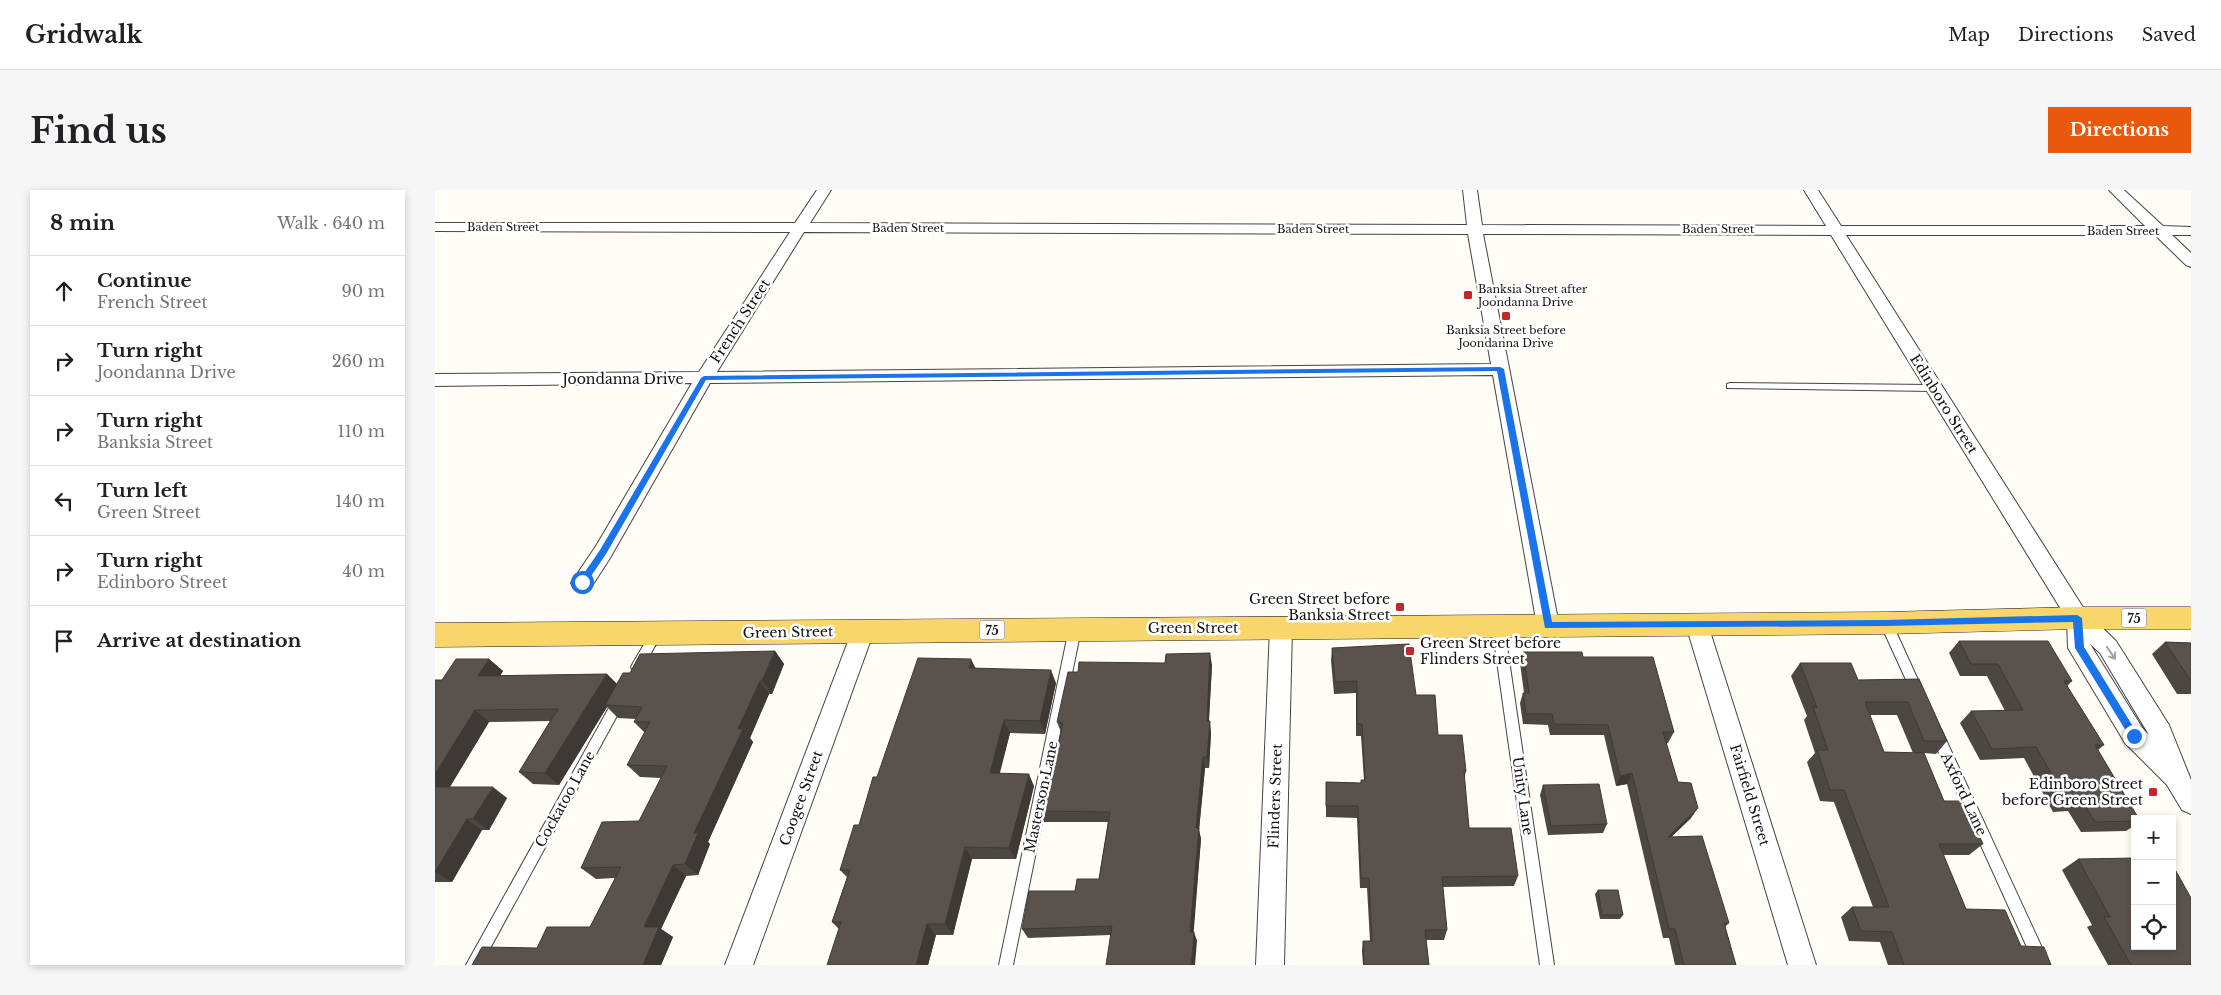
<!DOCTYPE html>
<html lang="en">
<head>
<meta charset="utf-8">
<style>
  body { margin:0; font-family:"Libre Baskerville",serif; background:#f6f6f6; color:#202124 }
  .controls { position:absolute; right:15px; bottom:15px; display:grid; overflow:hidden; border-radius:0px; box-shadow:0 2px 8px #0003 }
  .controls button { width:45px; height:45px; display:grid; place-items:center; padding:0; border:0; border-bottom:1px solid #e0e0e0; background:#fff; color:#202124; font:25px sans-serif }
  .stop { position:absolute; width:15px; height:15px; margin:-11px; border:4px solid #1a73e8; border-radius:50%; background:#fff }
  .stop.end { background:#1a73e8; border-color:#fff; box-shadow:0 1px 5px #0008 }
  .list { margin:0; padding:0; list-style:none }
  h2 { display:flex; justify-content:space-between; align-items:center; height:65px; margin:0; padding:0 20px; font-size:21px }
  h2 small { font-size:16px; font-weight:400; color:#757577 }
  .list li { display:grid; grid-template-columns:32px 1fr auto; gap:15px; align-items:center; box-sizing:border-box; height:70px; padding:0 20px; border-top:1px solid #e0e0e0 }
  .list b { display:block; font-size:19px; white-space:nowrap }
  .list p { margin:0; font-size:16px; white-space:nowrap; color:#757577 }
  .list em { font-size:16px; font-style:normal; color:#757577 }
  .icon { flex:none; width:28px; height:28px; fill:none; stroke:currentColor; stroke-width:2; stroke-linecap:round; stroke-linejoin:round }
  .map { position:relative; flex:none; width:1756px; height:775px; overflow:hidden; border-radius:0px }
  header { display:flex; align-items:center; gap:30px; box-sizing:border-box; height:70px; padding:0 25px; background:#fff; border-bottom:1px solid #e0e0e0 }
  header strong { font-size:24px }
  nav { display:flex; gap:28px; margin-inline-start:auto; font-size:18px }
  .intro { display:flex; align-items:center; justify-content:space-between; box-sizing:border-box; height:120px; padding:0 30px }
  h1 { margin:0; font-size:35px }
  .button { padding:12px 22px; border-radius:0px; background:#ea580c; color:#fff; font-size:18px; font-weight:700 }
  main { display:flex; gap:30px; padding:0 30px }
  aside { flex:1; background:#fff; border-radius:0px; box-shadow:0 2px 8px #0003 }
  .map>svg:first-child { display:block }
</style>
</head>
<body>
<header>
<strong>Gridwalk</strong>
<nav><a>Map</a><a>Directions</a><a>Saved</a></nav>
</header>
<div class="intro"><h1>Find us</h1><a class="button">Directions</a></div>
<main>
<aside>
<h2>8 min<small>Walk · 640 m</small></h2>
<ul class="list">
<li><svg class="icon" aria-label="ahead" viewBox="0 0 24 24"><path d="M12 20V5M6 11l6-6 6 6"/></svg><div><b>Continue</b><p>French Street</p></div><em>90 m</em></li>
<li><svg class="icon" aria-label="right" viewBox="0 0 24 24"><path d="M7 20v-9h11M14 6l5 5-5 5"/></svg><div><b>Turn right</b><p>Joondanna Drive</p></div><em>260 m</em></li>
<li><svg class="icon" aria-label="right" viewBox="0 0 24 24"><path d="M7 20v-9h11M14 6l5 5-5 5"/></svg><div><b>Turn right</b><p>Banksia Street</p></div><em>110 m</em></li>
<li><svg class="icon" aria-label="left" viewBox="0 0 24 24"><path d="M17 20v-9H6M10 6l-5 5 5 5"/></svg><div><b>Turn left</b><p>Green Street</p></div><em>140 m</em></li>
<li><svg class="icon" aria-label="right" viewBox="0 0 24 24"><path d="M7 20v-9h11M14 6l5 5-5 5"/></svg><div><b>Turn right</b><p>Edinboro Street</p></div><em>40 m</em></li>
<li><svg class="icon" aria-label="arrive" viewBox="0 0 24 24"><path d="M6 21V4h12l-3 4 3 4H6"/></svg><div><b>Arrive at destination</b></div></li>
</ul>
</aside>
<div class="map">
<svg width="1756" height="775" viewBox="0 0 1756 775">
  <rect width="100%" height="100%" fill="#fffdf5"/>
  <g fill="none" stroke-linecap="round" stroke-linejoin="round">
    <!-- lane casing -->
    <g stroke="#444" stroke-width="2">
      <g id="lane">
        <path d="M 1295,193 L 1498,195 L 1503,198 L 1498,201 L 1292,198 L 1292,194 Z"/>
        <path d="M 1451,428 L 1455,430 L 1457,433 L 1489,503 L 1487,507 L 1483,508 L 1479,507 L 1477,503 L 1445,433 L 1447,430 Z"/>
        <path d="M 1063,431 L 1067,433 L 1069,436 L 1119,775 L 1105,775 L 1057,436 L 1059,433 Z"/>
        <path d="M 640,434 L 644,436 L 646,439 L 578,775 L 564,775 L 634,439 L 636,436 Z"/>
        <path d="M 221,439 L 225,441 L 227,444 L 225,447 L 206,481 L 202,482 L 198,481 L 196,477 L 198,473 L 217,441 Z"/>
        <path d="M 185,504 L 189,505 L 191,509 L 189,513 L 46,775 L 31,775 L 181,505 Z"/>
        <path d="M 1501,537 L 1506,539 L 1615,775 L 1600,775 L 1495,543 L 1496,539 Z"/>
      </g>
    </g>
    <!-- street casing -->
    <g stroke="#444" stroke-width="2">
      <g id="street">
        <path d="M 382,0 L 396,0 L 375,33 L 1032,35 L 1028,0 L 1042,0 L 1047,35 L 1391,36 L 1369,0 L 1383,0 L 1406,36 L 1710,36 L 1674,0 L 1689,0 L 1728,36 L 1756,37 L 1756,45 L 1737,45 L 1756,63 L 1756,77 L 1751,75 L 1720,45 L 1411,45 L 1651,422 L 1681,451 L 1734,535 L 1756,590 L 1756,624 L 1747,620 L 1732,595 L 1690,553 L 1633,458 L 1632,429 L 1396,45 L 1048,44 L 1124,435 L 1121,441 L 1113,444 L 1105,441 L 1102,435 L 1058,185 L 275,193 L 175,368 L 155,399 L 147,401 L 139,399 L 136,393 L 161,356 L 257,193 L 0,196 L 0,184 L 264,182 L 355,42 L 0,41 L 0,33 L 360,33 ZM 369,42 L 1033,44 L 1056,174 L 282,182 ZM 1655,454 L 1665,463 L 1714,545 L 1708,539 Z"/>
        <path d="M 1262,426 L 1270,429 L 1273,435 L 1381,775 L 1353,775 L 1251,435 L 1254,429 Z"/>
        <path d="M 846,429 L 854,432 L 857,438 L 849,775 L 821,775 L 835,438 L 838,432 Z"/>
        <path d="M 428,432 L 436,435 L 439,441 L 318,775 L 290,775 L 417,441 L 420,435 Z"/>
      </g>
    </g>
    <!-- primary casing -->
    <g stroke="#222" stroke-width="1">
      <path id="primary" d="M 1643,417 L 1756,417 L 1756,439 L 1643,439 L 1451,444 L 0,457 L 0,433 L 1451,422 Z"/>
    </g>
    <!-- lane -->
    <use href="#lane" fill="#fff" fill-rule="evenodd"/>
    <!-- street -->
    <use href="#street" fill="#fff" fill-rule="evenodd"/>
    <!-- primary -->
    <use href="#primary" fill="#f9d66b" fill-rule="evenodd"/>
  </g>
  <!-- wall -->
  <g fill="#4d4742" fill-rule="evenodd">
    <path d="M 1524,451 L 1637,491 L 1632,496 L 1669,555 L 1663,560 L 1700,629 L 1700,635 L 1691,641 L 1646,642 L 1633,621 L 1618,622 L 1589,568 L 1545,570 L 1525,533 L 1536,521 L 1570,521 L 1552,486 L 1525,486 L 1514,463 Z"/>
    <path d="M 1730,452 L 1756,453 L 1756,504 L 1742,504 L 1717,464 Z"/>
    <path d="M 897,458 L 981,505 L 1003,545 L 1031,581 L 1029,589 L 1034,638 L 1083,686 L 1079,696 L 1008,697 L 1012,740 L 1009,750 L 991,750 L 994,775 L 928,775 L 927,761 L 928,751 L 935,751 L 932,698 L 925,698 L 922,628 L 891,627 L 891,592 L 926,593 L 929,590 L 926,546 L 921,546 L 921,503 L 899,504 L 896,471 Z"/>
    <path d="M 340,461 L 349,474 L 337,504 L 334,504 L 315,548 L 318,552 L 273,652 L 275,654 L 263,685 L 251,686 L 226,739 L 238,747 L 226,775 L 37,775 L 102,758 L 155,737 L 180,688 L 161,689 L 146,678 L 204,631 L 226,588 L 205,587 L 192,575 L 210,543 L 199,532 L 201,529 L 183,528 L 172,517 L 124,595 L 98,594 L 84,582 L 115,531 L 54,532 L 15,597 L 72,608 L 54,640 L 47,640 L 17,692 L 0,692 L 0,490 L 7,490 L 54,469 L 68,481 L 65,486 L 172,484 L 182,494 L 195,483 Z"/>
    <path d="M 1088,462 L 1148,467 L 1239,542 L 1233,553 L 1231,553 L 1243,592 L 1256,628 L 1237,646 L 1294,733 L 1290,737 L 1301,775 L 1240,775 L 1234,748 L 1228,748 L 1192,594 L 1181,596 L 1169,545 L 1115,545 L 1113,535 L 1088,534 L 1085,513 L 1088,503 L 1089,503 L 1085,473 Z"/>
    <path d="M 730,473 L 777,475 L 774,531 L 776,543 L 774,578 L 770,578 L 764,640 L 766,649 L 758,742 L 762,751 L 675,745 L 593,748 L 587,739 L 640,701 L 664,689 L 673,632 L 609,632 L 604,621 L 617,586 L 626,542 L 622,532 L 643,482 Z"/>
    <path d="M 1365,473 L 1423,490 L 1484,489 L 1512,551 L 1501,564 L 1489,563 L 1509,611 L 1548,654 L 1534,665 L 1508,665 L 1531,719 L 1586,756 L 1616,775 L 1453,775 L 1445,752 L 1414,751 L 1406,727 L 1417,717 L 1438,717 L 1399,612 L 1385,611 L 1372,572 L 1380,563 L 1369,530 L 1372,526 L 1356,486 ZM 1435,525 L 1462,525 L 1478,563 L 1449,562 Z"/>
    <path d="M 541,478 L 621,493 L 610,544 L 575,543 L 565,583 L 599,596 L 581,669 L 537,669 L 518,745 L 501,745 L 493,775 L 392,775 L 404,739 L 397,732 L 412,687 L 405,680 L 424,635 L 442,587 Z"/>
    <path d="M 1108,595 L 1172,634 L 1168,643 L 1113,645 L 1105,605 Z"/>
    <path d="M 1643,669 L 1756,775 L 1673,775 L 1652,737 L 1657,735 L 1627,680 Z"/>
    <path d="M 1163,700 L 1188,725 L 1185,729 L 1165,729 L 1160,704 Z"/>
  </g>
  <!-- shaded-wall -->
  <g fill="#3f3936">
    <path d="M 340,461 L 349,474 L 337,504 L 327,491 Z"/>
    <path d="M 775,463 L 777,475 L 773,543 L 772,531 Z"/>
    <path d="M 54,469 L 68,481 L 57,498 L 43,486 Z"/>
    <path d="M 536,469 L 543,483 L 534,478 Z"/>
    <path d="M 616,480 L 621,493 L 610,544 L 605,531 Z"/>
    <path d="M 172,484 L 184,496 L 170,515 L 172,517 L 124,595 L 110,583 Z"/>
    <path d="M 325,491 L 334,504 L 315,548 L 318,552 L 273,652 L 275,654 L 263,685 L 250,674 L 259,643 L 303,539 Z"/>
    <path d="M 40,520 L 54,532 L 8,608 L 0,603 L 0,584 Z"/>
    <path d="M 569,530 L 575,543 L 561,595 L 555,583 Z"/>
    <path d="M 775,531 L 776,543 L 774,578 L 772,567 Z"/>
    <path d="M 768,567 L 770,578 L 764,640 L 766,649 L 758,751 L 755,742 L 761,638 Z"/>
    <path d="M 1197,583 L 1192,594 L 1181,596 L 1185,586 Z"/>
    <path d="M 594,584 L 599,596 L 581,669 L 574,658 Z"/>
    <path d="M 58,597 L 72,608 L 54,640 L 38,629 Z"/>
    <path d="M 1263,618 L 1256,628 L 1227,656 L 1233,647 Z"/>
    <path d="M 32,629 L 47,640 L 17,692 L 0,682 Z"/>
    <path d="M 530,657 L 537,669 L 518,745 L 510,734 Z"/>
    <path d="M 238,675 L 251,686 L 226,739 L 238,747 L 226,775 L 208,775 L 209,737 Z"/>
    <path d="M 492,734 L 501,745 L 493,775 L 481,775 Z"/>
    <path d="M 759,742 L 762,751 L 760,775 L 756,775 Z"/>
  </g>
  <!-- building -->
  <g fill="#5a524d" stroke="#3f3936">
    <path d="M 1524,451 L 1613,451 L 1637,491 L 1629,491 L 1669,555 L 1660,555 L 1704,629 L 1700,629 L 1700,631 L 1660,632 L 1647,610 L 1632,611 L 1601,557 L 1557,559 L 1536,521 L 1588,520 L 1563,474 L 1536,474 Z"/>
    <path d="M 1730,452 L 1756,453 L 1756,491 Z"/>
    <path d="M 974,454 L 981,505 L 1000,505 L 1003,545 L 1027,545 L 1031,581 L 1029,581 L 1034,638 L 1076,638 L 1083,686 L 1007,687 L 1012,740 L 990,740 L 994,775 L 929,775 L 928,751 L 937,751 L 934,688 L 926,688 L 923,616 L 891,616 L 891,592 L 926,593 L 926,590 L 930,590 L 927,534 L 922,534 L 922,491 L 900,492 L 897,458 Z"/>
    <path d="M 340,461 L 327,491 L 325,491 L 303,539 L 308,539 L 259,643 L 263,643 L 250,674 L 238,675 L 209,737 L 224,737 L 208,775 L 37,775 L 47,757 L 102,758 L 112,737 L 155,737 L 186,677 L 146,678 L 167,632 L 204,631 L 232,576 L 192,575 L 215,532 L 199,532 L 207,517 L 170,515 L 188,483 L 195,483 L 205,464 Z"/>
    <path d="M 1088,462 L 1147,462 L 1148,467 L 1218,467 L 1239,542 L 1228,542 L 1243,592 L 1256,593 L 1263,618 L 1233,647 L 1267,646 L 1294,733 L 1289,733 L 1301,775 L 1249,775 L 1240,739 L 1234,739 L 1197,583 L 1185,586 L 1173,535 L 1119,534 L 1117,524 L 1091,524 L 1088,503 L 1094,503 Z"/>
    <path d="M 775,463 L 772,531 L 775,531 L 772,567 L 768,567 L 761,638 L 764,638 L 755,742 L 759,742 L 756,775 L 671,775 L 677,736 L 587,739 L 594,701 L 640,701 L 642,689 L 664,689 L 675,622 L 604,621 L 611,586 L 617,586 L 628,533 L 622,532 L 633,482 L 643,482 L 644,472 L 730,473 L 731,464 Z"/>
    <path d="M 483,468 L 536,469 L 534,478 L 616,480 L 605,531 L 569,530 L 555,583 L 594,584 L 574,658 L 530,657 L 510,734 L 492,734 L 481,775 L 392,775 L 406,732 L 397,732 L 415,680 L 405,680 L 419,635 L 424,635 L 438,587 L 442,587 Z"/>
    <path d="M 21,469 L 54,469 L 43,486 L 172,484 L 110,583 L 84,582 L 123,519 L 40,520 L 0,584 L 0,490 L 7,490 Z"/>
    <path d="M 1365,473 L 1416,473 L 1423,490 L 1484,489 L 1512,551 L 1489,551 L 1473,512 L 1430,512 L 1449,562 L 1489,563 L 1509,611 L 1528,611 L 1548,654 L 1504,654 L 1531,719 L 1570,720 L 1586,756 L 1609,757 L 1616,775 L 1469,775 L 1457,742 L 1426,741 L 1417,717 L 1454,717 L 1409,600 L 1395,600 L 1382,560 L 1393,560 L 1378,517 L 1382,518 Z"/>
    <path d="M 1164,594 L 1172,634 L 1116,636 L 1108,595 Z"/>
    <path d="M 0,597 L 58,597 L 38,629 L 32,629 L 0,682 Z"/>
    <path d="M 1700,668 L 1700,756 L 1737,756 L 1737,674 L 1756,708 L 1756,775 L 1696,775 L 1669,727 L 1675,727 L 1643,669 Z"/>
    <path d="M 1163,700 L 1183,700 L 1188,725 L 1167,725 Z"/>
  </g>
  <!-- one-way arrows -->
  <defs><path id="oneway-shaft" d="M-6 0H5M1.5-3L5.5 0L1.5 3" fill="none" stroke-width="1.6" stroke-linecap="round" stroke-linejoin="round" transform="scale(1.25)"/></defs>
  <use stroke="#a0a0a0" href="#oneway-shaft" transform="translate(1676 463) rotate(56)"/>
  <!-- route -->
  <path fill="#1a73e8" d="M 1065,177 L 1069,179 L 1117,432 L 1450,430 L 1642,425 L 1647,428 L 1649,457 L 1702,543 L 1702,549 L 1696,549 L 1640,458 L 1638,432 L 1450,436 L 1110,438 L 1062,181 L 271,190 L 171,364 L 150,395 L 147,396 L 143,392 L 165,360 L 266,188 L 269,186 Z"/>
  <!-- markers -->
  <g fill="#c4262e" stroke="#fff" stroke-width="2">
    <rect x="1028" y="100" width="10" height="10" rx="2.5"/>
    <rect x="1066" y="121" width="10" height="10" rx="2.5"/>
    <rect x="960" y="412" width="10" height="10" rx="2.5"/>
    <rect x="970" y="456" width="10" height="10" rx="2.5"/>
    <rect x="1713" y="597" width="10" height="10" rx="2.5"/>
  </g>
  <g text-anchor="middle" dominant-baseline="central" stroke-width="5" stroke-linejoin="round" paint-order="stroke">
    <!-- far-street labels -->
    <g font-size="11" fill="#111" stroke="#fff">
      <text x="68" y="37">Baden Street</text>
      <text x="473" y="38">Baden Street</text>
      <text x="878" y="39">Baden Street</text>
      <text x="1283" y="39">Baden Street</text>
      <text x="1688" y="41">Baden Street</text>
    </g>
    <!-- far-poi labels -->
    <g font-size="11" fill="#111" stroke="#fff" text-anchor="start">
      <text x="1043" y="99">Banksia Street after<tspan x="1043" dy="13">Joondanna Drive</tspan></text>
      <text x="1071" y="140" text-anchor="middle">Banksia Street before<tspan x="1071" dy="13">Joondanna Drive</tspan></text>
    </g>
    <!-- shield labels -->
    <g fill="#fff" stroke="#585858" stroke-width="1">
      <rect x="1686.5" y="418.5" width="25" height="19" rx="4"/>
      <rect x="544.5" y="430.5" width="25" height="19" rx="4"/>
    </g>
    <g font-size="12" font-weight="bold" fill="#111">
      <text x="1699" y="428">75</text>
      <text x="557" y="440">75</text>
    </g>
    <!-- street labels -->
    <g font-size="14" fill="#111" stroke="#fff">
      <text transform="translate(305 131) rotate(-57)">French Street</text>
      <text x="188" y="189">Joondanna Drive</text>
      <text transform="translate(1509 214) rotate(58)">Edinboro Street</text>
      <text x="758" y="438">Green Street</text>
      <text transform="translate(353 442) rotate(-1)">Green Street</text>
      <text transform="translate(1529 604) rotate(65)">Axford Lane</text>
      <text transform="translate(1315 605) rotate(73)">Fairfield Street</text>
      <text transform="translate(840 606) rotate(-88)">Flinders Street</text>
      <text transform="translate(1088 606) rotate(82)">Unity Lane</text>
      <text transform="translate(606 607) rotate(-78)">Masterson Lane</text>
      <text transform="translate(366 608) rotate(-70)">Coogee Street</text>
      <text transform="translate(130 609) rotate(-61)">Cockatoo Lane</text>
    </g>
    <!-- poi labels -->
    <g font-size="14" fill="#111" stroke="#fff" text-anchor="end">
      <text x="955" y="409">Green Street before<tspan x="955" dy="16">Banksia Street</tspan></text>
      <text x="985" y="453" text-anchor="start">Green Street before<tspan x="985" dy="16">Flinders Street</tspan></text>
      <text x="1708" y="594">Edinboro Street<tspan x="1708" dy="16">before Green Street</tspan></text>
    </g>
  </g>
</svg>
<div class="controls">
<button>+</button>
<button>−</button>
<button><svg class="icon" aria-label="locate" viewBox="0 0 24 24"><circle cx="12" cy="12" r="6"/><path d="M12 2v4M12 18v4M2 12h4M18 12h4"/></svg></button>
</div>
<div class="stop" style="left:147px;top:392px"></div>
<div class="stop end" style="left:1699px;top:546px"></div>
</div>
</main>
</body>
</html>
